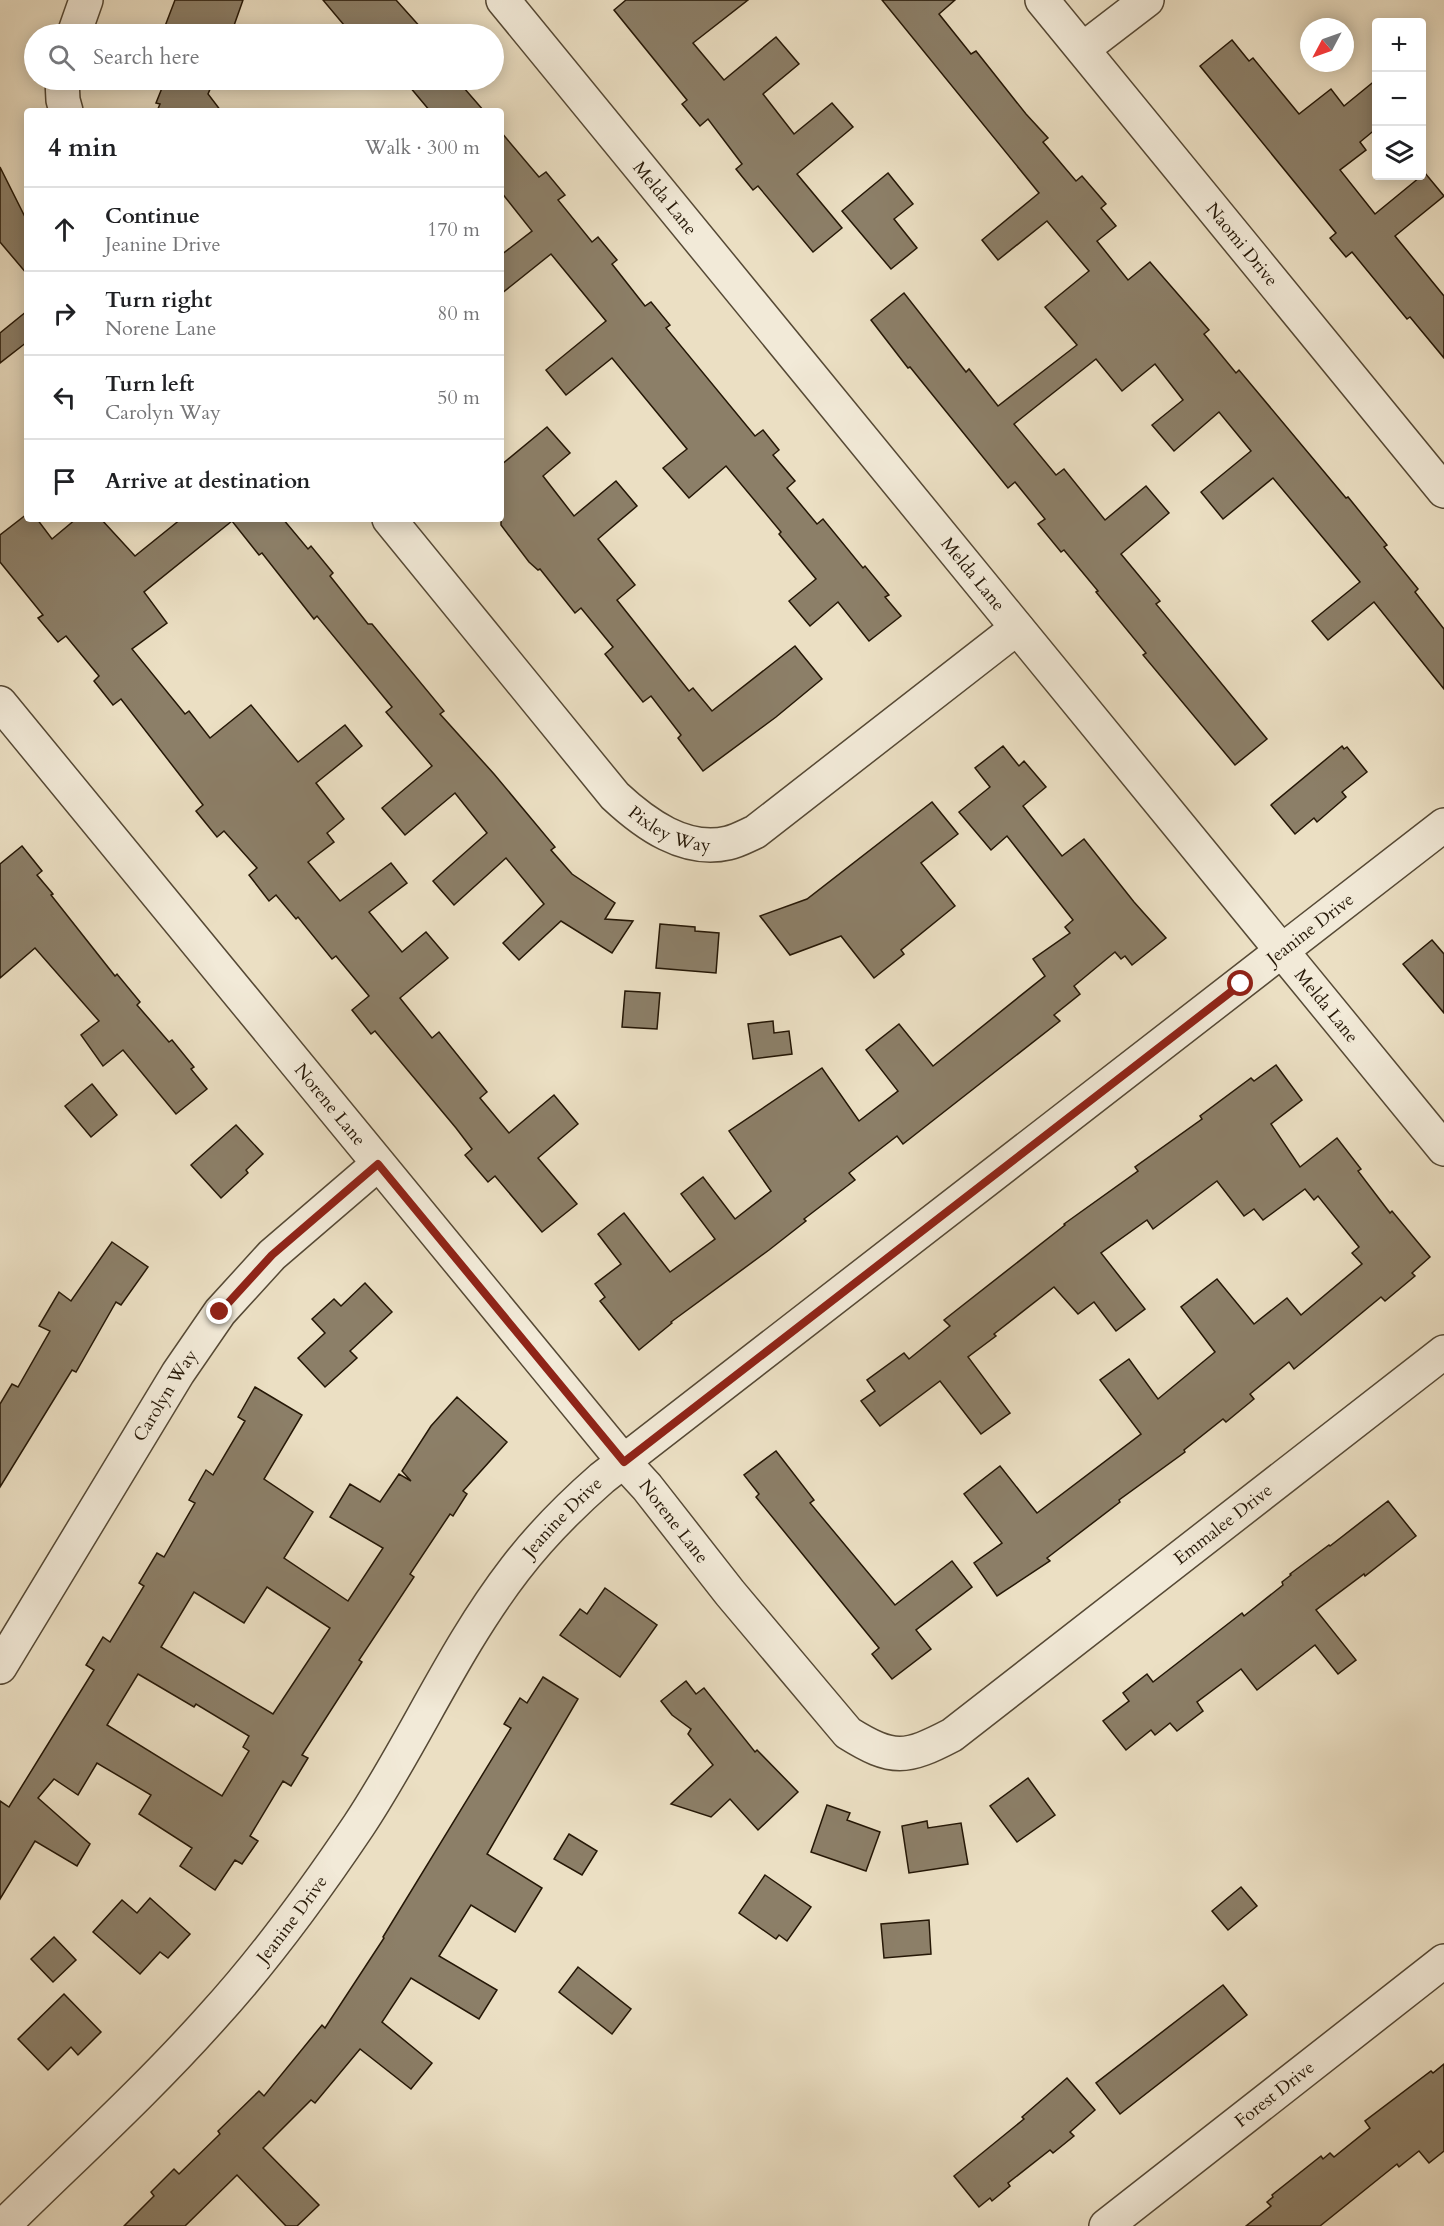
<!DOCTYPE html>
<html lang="en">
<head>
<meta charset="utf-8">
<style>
  body { margin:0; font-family:Cardo,serif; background:#f6f6f6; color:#202124 }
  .controls { position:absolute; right:18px; top:18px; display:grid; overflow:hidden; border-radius:6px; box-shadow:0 3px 15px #0003 }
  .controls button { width:54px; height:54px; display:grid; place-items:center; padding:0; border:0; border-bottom:2px solid #e0e0e0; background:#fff; color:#202124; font:30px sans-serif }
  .compass { position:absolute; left:1300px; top:18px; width:54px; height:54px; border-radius:50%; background:#fff; box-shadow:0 3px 15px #0003; rotate:229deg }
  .stop { position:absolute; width:18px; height:18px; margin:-14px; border:4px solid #8f2418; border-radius:50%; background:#fff }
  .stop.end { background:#8f2418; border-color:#fff; box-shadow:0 2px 6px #0008 }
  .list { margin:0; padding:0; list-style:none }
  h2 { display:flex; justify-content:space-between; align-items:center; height:78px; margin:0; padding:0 24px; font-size:26px }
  h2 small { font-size:20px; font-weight:400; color:#757577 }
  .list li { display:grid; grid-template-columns:39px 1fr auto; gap:18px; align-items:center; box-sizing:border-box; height:84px; padding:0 24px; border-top:2px solid #e0e0e0 }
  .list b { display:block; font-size:22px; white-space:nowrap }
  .list p { margin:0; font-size:20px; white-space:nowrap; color:#757577 }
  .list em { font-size:20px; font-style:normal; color:#757577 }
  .icon { flex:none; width:33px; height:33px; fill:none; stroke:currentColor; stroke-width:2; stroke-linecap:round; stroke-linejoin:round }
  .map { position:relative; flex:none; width:1444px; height:2226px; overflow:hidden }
  .search { position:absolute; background:#fff; box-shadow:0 3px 15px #0003; left:24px; top:24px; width:480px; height:66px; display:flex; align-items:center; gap:15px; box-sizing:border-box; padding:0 21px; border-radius:33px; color:#757577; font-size:22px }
  .panel { position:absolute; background:#fff; box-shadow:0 3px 15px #0003; left:24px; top:108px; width:480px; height:414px; border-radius:6px }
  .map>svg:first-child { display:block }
</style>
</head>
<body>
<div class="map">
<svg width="1444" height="2226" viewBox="0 0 1444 2226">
  <rect width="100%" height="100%" fill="#ebdfc3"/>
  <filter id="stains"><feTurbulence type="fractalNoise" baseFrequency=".00333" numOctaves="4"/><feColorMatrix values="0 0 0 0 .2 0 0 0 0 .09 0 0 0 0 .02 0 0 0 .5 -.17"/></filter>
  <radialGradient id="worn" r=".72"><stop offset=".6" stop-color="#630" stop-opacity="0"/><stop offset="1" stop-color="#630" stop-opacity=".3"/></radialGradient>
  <!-- building -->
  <g fill="#8c7f68" stroke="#251706" stroke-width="1.5" fill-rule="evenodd">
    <path d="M 175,0 L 243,0 L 231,34 L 162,34 Z"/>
    <path d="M 323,0 L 396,0 L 422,29 L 416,34 L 365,34 L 357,25 L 349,31 Z"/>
    <path d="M 626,0 L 748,0 L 693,43 L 724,80 L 776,37 L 799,64 L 763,94 L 794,134 L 832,103 L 853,127 L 797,174 L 842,228 L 813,252 L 758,186 L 753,190 L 736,169 L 742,164 L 708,119 L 700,126 L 682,104 L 687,100 L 614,10 Z"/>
    <path d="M 882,0 L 955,0 L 939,14 L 971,54 L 976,51 L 1026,114 L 1048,138 L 1043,142 L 1076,181 L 1082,176 L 1106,204 L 1101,208 L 1116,226 L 1097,241 L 1128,280 L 1150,262 L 1209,330 L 1204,334 L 1236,373 L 1239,370 L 1346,498 L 1348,497 L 1387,545 L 1384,547 L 1418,589 L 1415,592 L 1444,629 L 1444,689 L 1374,602 L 1328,640 L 1312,621 L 1360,582 L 1273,478 L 1223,519 L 1201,492 L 1251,451 L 1219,412 L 1174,451 L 1152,425 L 1183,400 L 1155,364 L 1122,391 L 1096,359 L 1014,424 L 1056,475 L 1064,469 L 1105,520 L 1146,486 L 1169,513 L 1121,554 L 1160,601 L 1156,604 L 1267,739 L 1235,765 L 1143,655 L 1146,653 L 1096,592 L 1098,591 L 1064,550 L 1061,552 L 1038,524 L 1045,519 L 1015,482 L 1008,488 L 910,367 L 908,368 L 871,320 L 904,293 L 966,372 L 969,369 L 998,406 L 1077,345 L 1045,307 L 1089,271 L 1047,221 L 998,260 L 982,240 L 1039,193 Z"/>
    <path d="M 1232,40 L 1249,61 L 1253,58 L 1299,114 L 1331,89 L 1344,106 L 1377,79 L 1377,128 L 1360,142 L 1366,150 L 1340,170 L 1375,214 L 1425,173 L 1444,196 L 1395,236 L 1444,296 L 1444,358 L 1410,317 L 1407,319 L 1352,252 L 1346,257 L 1330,238 L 1336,233 L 1200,66 Z"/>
    <path d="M 156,80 L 214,80 L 208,94 L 221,111 L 157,111 L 160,104 L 156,103 L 164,83 Z"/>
    <path d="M 404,80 L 457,80 L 484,111 L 430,111 Z"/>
    <path d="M 501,132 L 539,177 L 546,172 L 565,195 L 558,200 L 592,242 L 598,237 L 617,260 L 612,264 L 645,306 L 651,302 L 670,325 L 666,328 L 755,436 L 763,430 L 779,450 L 773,455 L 795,481 L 787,488 L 817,524 L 823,519 L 863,568 L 865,566 L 889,595 L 885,597 L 901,616 L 869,641 L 838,602 L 810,626 L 789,601 L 816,579 L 779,534 L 781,532 L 726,466 L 689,498 L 663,468 L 687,449 L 612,358 L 566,395 L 546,370 L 606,321 L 551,254 L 501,294 L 501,255 L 532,231 L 501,192 Z"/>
    <path d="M 0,167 L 27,221 L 27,274 L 0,242 Z"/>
    <path d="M 888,173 L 913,204 L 894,219 L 917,248 L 891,269 L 842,211 Z"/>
    <path d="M 27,311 L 27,342 L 0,363 L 0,333 Z"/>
    <path d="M 547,427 L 570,453 L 543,476 L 574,516 L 616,481 L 637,506 L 598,539 L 635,585 L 617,600 L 689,691 L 693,688 L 712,711 L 795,646 L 822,679 L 776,717 L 703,771 L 678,738 L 681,735 L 651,696 L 643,702 L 605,654 L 613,647 L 581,608 L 575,613 L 540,569 L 538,570 L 529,562 L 501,525 L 501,465 Z"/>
    <path d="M 27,514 L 27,519 L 37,519 L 52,539 L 76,519 L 101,519 L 135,556 L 181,519 L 283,519 L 308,549 L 311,546 L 333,573 L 330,576 L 368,624 L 372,624 L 444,711 L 440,714 L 494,774 L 555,847 L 551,850 L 572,874 L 615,903 L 605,919 L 633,921 L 612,953 L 561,921 L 519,960 L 503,943 L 544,904 L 506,858 L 454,905 L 433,881 L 487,833 L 455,793 L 405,835 L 382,808 L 432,766 L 386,712 L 392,707 L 317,616 L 314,619 L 262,553 L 259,555 L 232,521 L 144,592 L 167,623 L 132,649 L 185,714 L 189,711 L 210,738 L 251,705 L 298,762 L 345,725 L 362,746 L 316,783 L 344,819 L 327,833 L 334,842 L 308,862 L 340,901 L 391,863 L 407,883 L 369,912 L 402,952 L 426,932 L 448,958 L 400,998 L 432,1038 L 439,1032 L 487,1092 L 480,1098 L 509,1133 L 554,1095 L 578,1124 L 538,1158 L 577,1204 L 542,1232 L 495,1176 L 488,1182 L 465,1155 L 472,1149 L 456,1128 L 375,1031 L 371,1034 L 352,1010 L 369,996 L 336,956 L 332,959 L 298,917 L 296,919 L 276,895 L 269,901 L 249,875 L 257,868 L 224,831 L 217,837 L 196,811 L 203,805 L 121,699 L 113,705 L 94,681 L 99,676 L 66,636 L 58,642 L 38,618 L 43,615 L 0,562 L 0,535 Z"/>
    <path d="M 1003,746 L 1019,766 L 1024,761 L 1046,787 L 1023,806 L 1062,856 L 1084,839 L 1134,902 L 1166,938 L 1132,965 L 1125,956 L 1121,959 L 1115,952 L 1074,986 L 1080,994 L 1054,1015 L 1060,1021 L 903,1144 L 897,1136 L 849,1173 L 855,1180 L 804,1219 L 806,1221 L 769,1250 L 671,1322 L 672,1323 L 639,1350 L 600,1301 L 605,1297 L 595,1284 L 621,1264 L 598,1234 L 624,1213 L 670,1272 L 715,1239 L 681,1194 L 703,1177 L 735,1219 L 771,1191 L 729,1131 L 822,1068 L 859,1121 L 898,1091 L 866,1050 L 899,1024 L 933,1066 L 1045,976 L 1033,959 L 1070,933 L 1065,927 L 1073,920 L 1007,836 L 991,850 L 959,812 L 990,787 L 975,768 Z"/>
    <path d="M 1342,746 L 1344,749 L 1347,747 L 1367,772 L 1342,792 L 1346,797 L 1317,822 L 1314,818 L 1295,834 L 1271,805 Z"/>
    <path d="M 932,802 L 958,834 L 921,863 L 955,906 L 901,950 L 904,954 L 874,978 L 841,936 L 790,955 L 760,916 L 807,899 Z"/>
    <path d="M 22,846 L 42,871 L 37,875 L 53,894 L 51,895 L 115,976 L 117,974 L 140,1002 L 137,1005 L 169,1042 L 172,1040 L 194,1067 L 191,1069 L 207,1089 L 176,1114 L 123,1050 L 103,1066 L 81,1035 L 99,1021 L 35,948 L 0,978 L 0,864 Z"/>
    <path d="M 660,924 L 695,927 L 695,931 L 719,933 L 716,973 L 656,968 Z"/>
    <path d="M 1432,940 L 1444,954 L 1444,1013 L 1403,964 Z"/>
    <path d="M 625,991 L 660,993 L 657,1029 L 622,1027 Z"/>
    <path d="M 773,1021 L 774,1033 L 789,1031 L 792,1054 L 753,1059 L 748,1024 Z"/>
    <path d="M 1276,1065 L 1302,1100 L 1271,1124 L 1300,1167 L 1337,1138 L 1361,1169 L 1358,1171 L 1390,1213 L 1392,1211 L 1430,1257 L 1412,1273 L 1415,1276 L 1385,1301 L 1381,1297 L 1294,1369 L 1289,1362 L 1250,1394 L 1254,1399 L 1226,1422 L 1223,1419 L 1184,1450 L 1185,1452 L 1119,1500 L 1120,1502 L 1047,1558 L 1050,1561 L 997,1596 L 974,1563 L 1002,1543 L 964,1494 L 1000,1466 L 1037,1513 L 1141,1434 L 1100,1380 L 1129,1359 L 1158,1399 L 1215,1352 L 1181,1307 L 1217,1279 L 1254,1324 L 1287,1298 L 1301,1315 L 1362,1264 L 1352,1253 L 1359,1247 L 1318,1196 L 1314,1200 L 1305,1189 L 1263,1220 L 1254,1209 L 1244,1216 L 1217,1181 L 1153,1229 L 1147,1220 L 1101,1253 L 1145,1309 L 1116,1331 L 1094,1302 L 1078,1314 L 1054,1287 L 994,1334 L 996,1336 L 968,1357 L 1010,1413 L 981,1434 L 940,1381 L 880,1426 L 861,1401 L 875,1391 L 867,1380 L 904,1353 L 909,1359 L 950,1326 L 944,1320 L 1065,1225 L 1064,1224 L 1138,1171 L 1135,1167 L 1202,1119 L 1200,1116 L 1251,1078 L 1254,1081 Z"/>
    <path d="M 92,1084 L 117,1115 L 91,1137 L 65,1106 Z"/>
    <path d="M 236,1125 L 263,1154 L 246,1170 L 248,1173 L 221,1198 L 191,1165 Z"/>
    <path d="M 112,1242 L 148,1267 L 121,1305 L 116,1302 L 76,1372 L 72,1370 L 0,1487 L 0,1404 L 12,1384 L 18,1387 L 50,1331 L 39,1326 L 59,1292 L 71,1301 Z"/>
    <path d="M 365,1283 L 392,1312 L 350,1351 L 357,1358 L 325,1387 L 298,1358 L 325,1333 L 312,1319 L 334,1299 L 341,1306 Z"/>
    <path d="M 255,1387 L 302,1415 L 264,1479 L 313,1512 L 284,1558 L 348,1601 L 383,1548 L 330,1517 L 350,1484 L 380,1502 L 399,1474 L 411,1481 L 402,1471 L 431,1426 L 457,1397 L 507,1442 L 463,1491 L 467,1494 L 453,1516 L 450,1514 L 410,1574 L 414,1577 L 359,1660 L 362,1662 L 302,1755 L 308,1758 L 291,1786 L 283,1781 L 250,1836 L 258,1841 L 242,1864 L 235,1860 L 215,1890 L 180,1866 L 192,1848 L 139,1814 L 151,1795 L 97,1763 L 78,1795 L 54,1779 L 38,1798 L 90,1844 L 77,1866 L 35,1841 L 0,1899 L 0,1801 L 9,1807 L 61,1723 L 94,1670 L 86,1665 L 103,1637 L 110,1642 L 144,1586 L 139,1583 L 157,1553 L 164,1557 L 195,1503 L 189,1500 L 206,1470 L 213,1475 L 245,1421 L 238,1417 ZM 267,1587 L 330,1628 L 273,1714 L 161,1647 L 194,1592 L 244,1623 ZM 138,1674 L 194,1707 L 196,1704 L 249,1736 L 243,1747 L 249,1751 L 222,1796 L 107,1725 Z"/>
    <path d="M 776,1451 L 814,1500 L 810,1503 L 895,1605 L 952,1561 L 972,1587 L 916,1630 L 931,1649 L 892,1679 L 872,1654 L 879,1648 L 756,1497 L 759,1494 L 744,1475 Z"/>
    <path d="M 1388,1501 L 1416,1536 L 1365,1576 L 1364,1574 L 1316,1610 L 1356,1660 L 1338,1674 L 1315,1645 L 1257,1690 L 1241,1669 L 1197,1702 L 1203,1711 L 1177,1731 L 1170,1723 L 1155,1735 L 1151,1730 L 1126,1750 L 1103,1721 L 1129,1701 L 1123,1693 L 1147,1674 L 1153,1682 L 1242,1613 L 1244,1616 L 1283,1585 L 1282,1582 L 1291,1575 L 1290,1574 L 1329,1545 L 1330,1546 Z"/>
    <path d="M 605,1588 L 657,1625 L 620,1677 L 560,1635 L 580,1609 L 587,1614 Z"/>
    <path d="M 543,1677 L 578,1699 L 487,1854 L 542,1888 L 515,1932 L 471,1905 L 439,1956 L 497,1990 L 479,2019 L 411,1978 L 382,2022 L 432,2063 L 411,2089 L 360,2049 L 315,2103 L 311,2100 L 263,2148 L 319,2205 L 297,2226 L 286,2226 L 237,2175 L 185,2226 L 124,2226 L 154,2196 L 151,2192 L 174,2169 L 179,2174 L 220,2134 L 218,2131 L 259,2091 L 264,2096 L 322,2025 L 325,2028 L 384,1938 L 383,1937 L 511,1728 L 504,1724 L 520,1698 L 527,1703 Z"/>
    <path d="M 686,1681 L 696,1694 L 704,1688 L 755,1752 L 757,1750 L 798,1792 L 758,1830 L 730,1799 L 711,1817 L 671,1804 L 713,1765 L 688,1734 L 691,1729 L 672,1715 L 661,1701 Z"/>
    <path d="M 1028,1778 L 1055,1815 L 1017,1842 L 990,1806 Z"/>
    <path d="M 827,1805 L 850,1813 L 847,1820 L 880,1832 L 866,1871 L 811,1852 Z"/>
    <path d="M 927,1821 L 928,1828 L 961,1823 L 968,1864 L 909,1873 L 902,1826 Z"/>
    <path d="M 569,1834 L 597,1851 L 582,1875 L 554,1859 Z"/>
    <path d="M 765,1875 L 811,1907 L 787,1941 L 779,1935 L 776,1939 L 739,1913 Z"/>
    <path d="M 1241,1887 L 1257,1906 L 1228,1930 L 1212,1911 Z"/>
    <path d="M 150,1898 L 190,1934 L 168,1958 L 160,1952 L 140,1974 L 93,1932 L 122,1900 L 137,1913 Z"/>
    <path d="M 929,1920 L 931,1954 L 884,1958 L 881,1924 Z"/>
    <path d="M 54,1937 L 76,1960 L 53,1982 L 31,1959 Z"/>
    <path d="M 578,1967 L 631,2009 L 612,2034 L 559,1992 Z"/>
    <path d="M 1223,1985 L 1247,2015 L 1120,2114 L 1096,2083 Z"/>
    <path d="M 64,1994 L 101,2032 L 78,2055 L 71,2047 L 48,2070 L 18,2039 Z"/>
    <path d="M 1444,2064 L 1444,2151 L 1429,2163 L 1419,2151 L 1399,2167 L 1397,2164 L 1320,2226 L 1246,2226 L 1271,2206 L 1267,2202 L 1273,2197 L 1272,2195 L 1321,2156 L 1323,2159 L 1330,2153 L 1334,2157 L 1370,2128 L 1365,2121 L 1431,2071 L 1433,2073 Z"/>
    <path d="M 1067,2078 L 1095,2110 L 1070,2132 L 1074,2136 L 1053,2153 L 1050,2150 L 1008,2183 L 1010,2186 L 992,2201 L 990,2198 L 979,2207 L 954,2176 L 1024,2119 L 1022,2117 Z"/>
  </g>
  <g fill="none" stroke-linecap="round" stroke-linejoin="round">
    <!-- minor casing -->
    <g stroke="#564935" stroke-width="36">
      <g id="minor">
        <path id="s1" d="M 503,0 L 1444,1149"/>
        <path id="s2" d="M 1042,0 L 1444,491"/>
        <path d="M 74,34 L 86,0"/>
        <path d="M 1083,49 L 1147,0"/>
        <path d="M 62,80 L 63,100 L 66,111"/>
        <path id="s3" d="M 389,519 L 615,796 C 645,824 685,853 728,843 C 737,841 746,836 755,832 L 1017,628"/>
        <path id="s4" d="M 0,703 L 624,1462 L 647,1487 L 730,1593 L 848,1733 C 893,1761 906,1759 952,1735 L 1444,1352"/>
        <path id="s5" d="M 0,1667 L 178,1373 L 220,1312 L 272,1255 L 378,1164"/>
        <path id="s6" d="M 3,2226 C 73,2157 146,2091 212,2017 C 266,1958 314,1892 359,1825 C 414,1742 454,1648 515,1569 C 541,1535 570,1506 602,1478 L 1444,825"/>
        <path id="s7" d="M 1106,2226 L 1444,1961"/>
      </g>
    </g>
    <!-- minor -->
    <use href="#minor" stroke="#f2ead8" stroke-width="33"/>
  </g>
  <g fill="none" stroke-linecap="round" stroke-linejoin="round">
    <!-- route -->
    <path stroke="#8f2418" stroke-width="8" d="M 220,1312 L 272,1255 L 378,1164 L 624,1462 L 1241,984"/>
  </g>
  <g text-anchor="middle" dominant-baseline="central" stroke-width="4.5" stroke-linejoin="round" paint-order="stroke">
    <!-- street labels -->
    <g font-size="18" fill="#251706" stroke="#f2ead8">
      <text stroke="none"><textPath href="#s1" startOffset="256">Melda Lane</textPath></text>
      <text stroke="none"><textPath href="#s2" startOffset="316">Naomi Drive</textPath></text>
      <text stroke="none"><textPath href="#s1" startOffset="742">Melda Lane</textPath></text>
      <text stroke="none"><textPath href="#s3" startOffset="423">Pixley Way</textPath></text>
      <text stroke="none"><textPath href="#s6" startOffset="1860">Jeanine Drive</textPath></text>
      <text stroke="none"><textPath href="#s1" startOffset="1300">Melda Lane</textPath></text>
      <text stroke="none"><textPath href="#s4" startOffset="520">Norene Lane</textPath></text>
      <text stroke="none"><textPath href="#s5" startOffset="318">Carolyn Way</textPath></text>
      <text stroke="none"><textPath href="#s6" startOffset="908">Jeanine Drive</textPath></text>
      <text stroke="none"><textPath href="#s4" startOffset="1060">Norene Lane</textPath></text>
      <text stroke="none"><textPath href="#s4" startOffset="1790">Emmalee Drive</textPath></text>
      <text stroke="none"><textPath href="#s6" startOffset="422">Jeanine Drive</textPath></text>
      <text stroke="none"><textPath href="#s7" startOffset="214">Forest Drive</textPath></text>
    </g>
  </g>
  <rect width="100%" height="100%" filter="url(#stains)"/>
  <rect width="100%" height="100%" fill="url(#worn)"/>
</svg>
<div class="controls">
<button>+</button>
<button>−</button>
<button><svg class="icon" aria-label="layers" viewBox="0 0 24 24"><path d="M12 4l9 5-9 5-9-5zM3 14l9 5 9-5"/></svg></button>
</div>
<svg class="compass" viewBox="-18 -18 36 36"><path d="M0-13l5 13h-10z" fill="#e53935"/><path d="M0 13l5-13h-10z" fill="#757577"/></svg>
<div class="stop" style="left:1241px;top:984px"></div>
<div class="stop end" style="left:220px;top:1312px"></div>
<div class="search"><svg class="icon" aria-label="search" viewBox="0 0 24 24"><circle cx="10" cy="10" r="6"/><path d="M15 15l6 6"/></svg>Search here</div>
<section class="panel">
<h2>4 min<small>Walk · 300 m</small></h2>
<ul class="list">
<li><svg class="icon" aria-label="ahead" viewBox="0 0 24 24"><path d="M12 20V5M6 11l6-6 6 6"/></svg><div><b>Continue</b><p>Jeanine Drive</p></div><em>170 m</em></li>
<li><svg class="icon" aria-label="right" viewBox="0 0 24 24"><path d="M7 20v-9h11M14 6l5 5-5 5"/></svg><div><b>Turn right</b><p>Norene Lane</p></div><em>80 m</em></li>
<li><svg class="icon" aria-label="left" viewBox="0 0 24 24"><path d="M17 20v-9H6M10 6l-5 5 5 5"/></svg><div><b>Turn left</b><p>Carolyn Way</p></div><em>50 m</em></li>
<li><svg class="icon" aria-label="arrive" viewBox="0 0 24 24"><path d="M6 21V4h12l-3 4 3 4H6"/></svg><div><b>Arrive at destination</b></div></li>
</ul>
</section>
</div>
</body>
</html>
